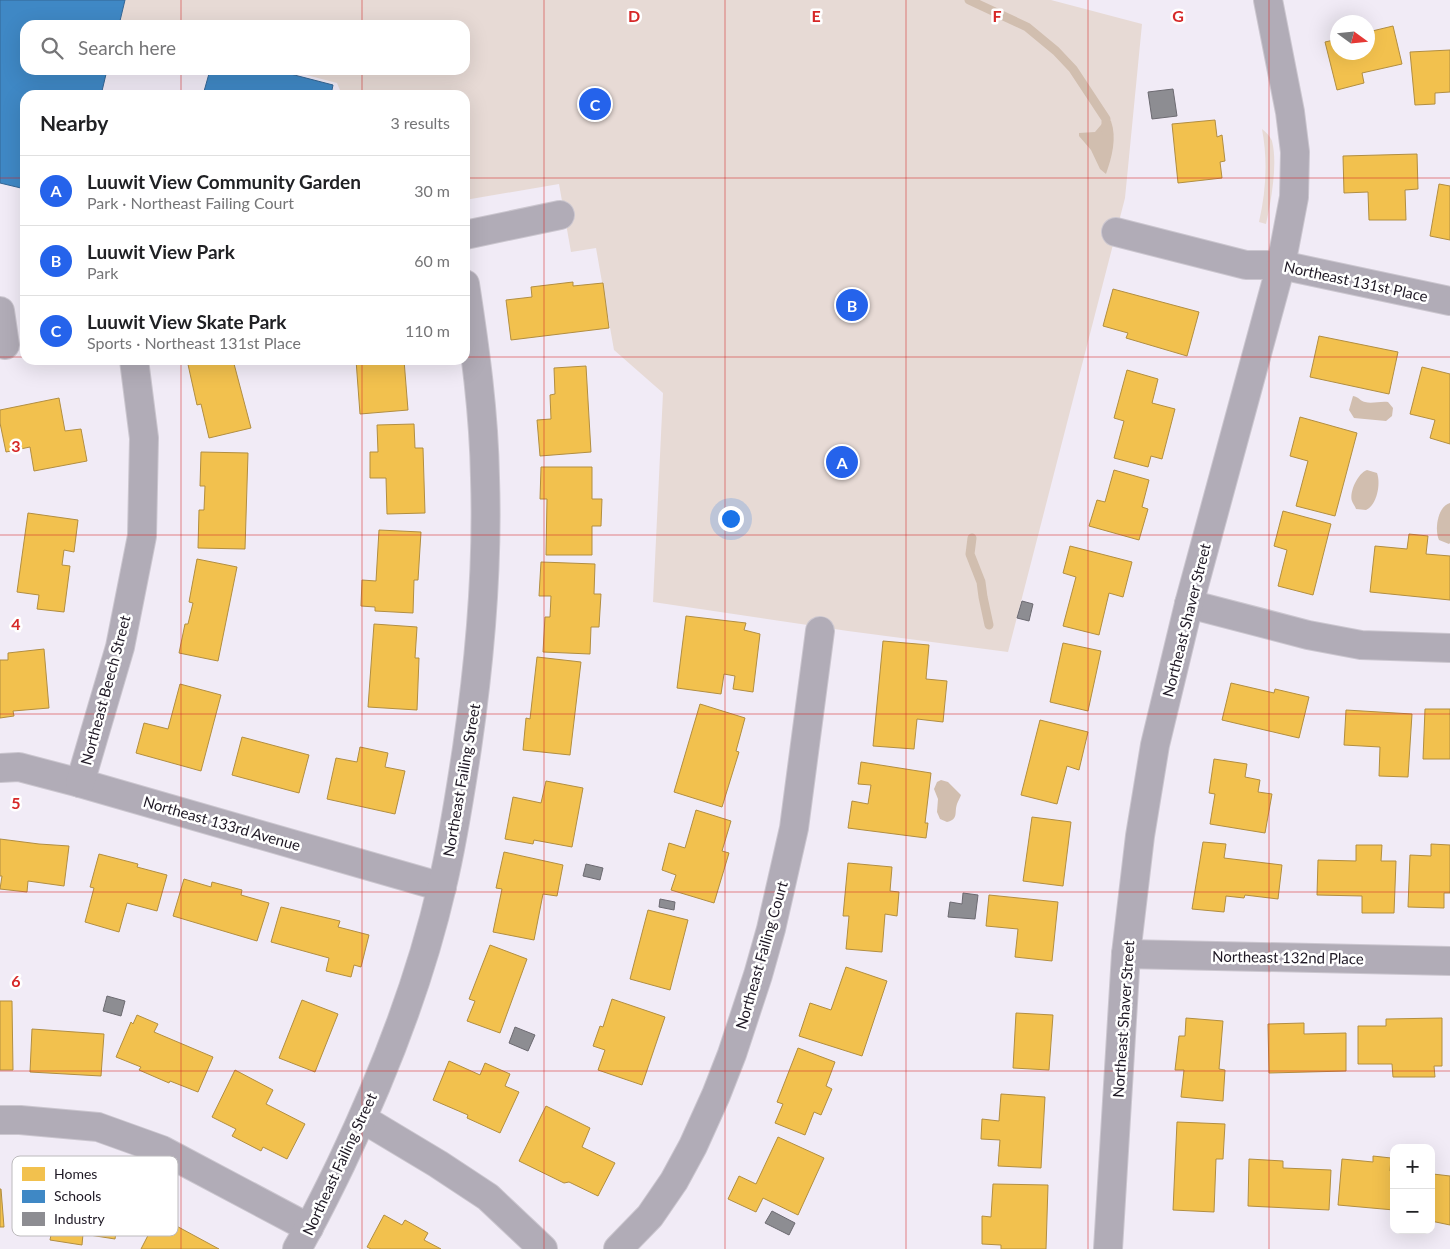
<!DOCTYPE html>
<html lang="en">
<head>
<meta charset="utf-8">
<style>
  body { margin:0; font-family:Lato,sans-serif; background:#f2f2f2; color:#202124 }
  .controls { position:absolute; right:15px; bottom:15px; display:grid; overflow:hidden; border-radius:10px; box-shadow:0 5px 20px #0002 }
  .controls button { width:45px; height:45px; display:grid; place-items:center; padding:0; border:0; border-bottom:1px solid #e0e0e0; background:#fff; color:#202124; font:25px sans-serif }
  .compass { position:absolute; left:1330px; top:15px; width:45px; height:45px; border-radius:50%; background:#fff; box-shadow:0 5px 20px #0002; rotate:105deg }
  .you { position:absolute; left:730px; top:518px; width:18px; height:18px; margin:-12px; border:4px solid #fff; border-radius:50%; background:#1a73e8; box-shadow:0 0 0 8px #1a73e833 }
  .badge { display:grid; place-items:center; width:32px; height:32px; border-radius:50%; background:#2563eb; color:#fff; font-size:16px; font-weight:700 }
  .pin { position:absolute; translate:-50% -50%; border:2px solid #fff; box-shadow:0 1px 5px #0006 }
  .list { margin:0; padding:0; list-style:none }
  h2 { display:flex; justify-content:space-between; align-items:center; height:65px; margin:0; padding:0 20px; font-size:21px }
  h2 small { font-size:16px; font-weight:400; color:#757577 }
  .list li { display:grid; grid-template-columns:32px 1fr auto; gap:15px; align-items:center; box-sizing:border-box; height:70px; padding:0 20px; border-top:1px solid #e0e0e0 }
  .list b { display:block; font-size:19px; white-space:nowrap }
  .list p { margin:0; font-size:16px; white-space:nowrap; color:#757577 }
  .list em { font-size:16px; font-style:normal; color:#757577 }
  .icon { flex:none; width:28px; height:28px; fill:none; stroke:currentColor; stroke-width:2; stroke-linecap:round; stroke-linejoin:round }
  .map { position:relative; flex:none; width:1450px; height:1249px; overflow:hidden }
  .search { position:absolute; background:#fff; box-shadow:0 5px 20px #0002; left:20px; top:20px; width:450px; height:55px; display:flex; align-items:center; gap:12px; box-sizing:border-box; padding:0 18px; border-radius:15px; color:#757577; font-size:19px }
  .panel { position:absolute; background:#fff; box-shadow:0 5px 20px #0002; left:20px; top:90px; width:450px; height:275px; border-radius:15px }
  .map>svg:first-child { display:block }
</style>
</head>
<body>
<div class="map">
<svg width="1450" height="1249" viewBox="0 0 1450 1249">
  <rect width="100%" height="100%" fill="#f1ebf6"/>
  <!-- green -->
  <g fill="#e7dad5">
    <path d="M 125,0 L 1051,0 L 1142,24 L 1125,198 L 1008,652 L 848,631 L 653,602 L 663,393 L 614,350 L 596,248 L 571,252 L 559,184 L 465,200 L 465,95 L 342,95 L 337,83 L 287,70 L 465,70 L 465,25 L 119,25 Z"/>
    <path d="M 1262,129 C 1266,132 1270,136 1272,141 C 1278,164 1271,201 1266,224 L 1259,222 C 1266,191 1268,161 1262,129 Z"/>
  </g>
  <!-- water -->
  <g fill="#d1beaf">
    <path d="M 1106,119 L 1111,121 C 1117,138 1112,157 1106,174 L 1100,169 L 1091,150 L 1079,136 L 1079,133 L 1095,132 Z"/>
    <path d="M 1353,396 C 1359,397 1360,401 1365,402 C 1372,404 1380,401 1388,402 L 1393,408 L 1392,416 L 1386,421 L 1354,418 L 1349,410 Z"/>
    <path d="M 1367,470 L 1377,473 C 1381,484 1377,505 1366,510 L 1356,509 C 1356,508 1352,502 1352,501 C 1349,492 1358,473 1367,470 Z"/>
    <path d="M 1450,503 L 1450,543 L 1449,544 L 1439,540 C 1434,529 1438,506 1450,503 Z"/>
    <path d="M 941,780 L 948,782 L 961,795 C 960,798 958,801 957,804 C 954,813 959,819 947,822 L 940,819 L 937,812 L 938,799 L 934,789 L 937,782 Z"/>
  </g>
  <!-- homes -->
  <g fill="#f2c14e" stroke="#b28e41">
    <path d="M 1393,26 L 1402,64 L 1362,73 L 1364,83 L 1337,90 L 1325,42 L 1338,39 L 1338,52 L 1368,52 L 1368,32 Z"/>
    <path d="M 1450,50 L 1450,92 L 1435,93 L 1435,104 L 1415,105 L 1410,52 Z"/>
    <path d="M 1215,120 L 1217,137 L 1222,135 L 1225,161 L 1220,162 L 1222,178 L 1178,183 L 1172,124 Z"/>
    <path d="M 1417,154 L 1418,189 L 1405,190 L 1406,220 L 1369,220 L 1368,192 L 1344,193 L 1343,156 Z"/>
    <path d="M 1439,184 L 1450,186 L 1450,240 L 1430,236 Z"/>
    <path d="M 573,282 L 573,286 L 603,283 L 609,328 L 511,340 L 506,300 L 532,297 L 531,287 Z"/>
    <path d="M 1113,289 L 1199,312 L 1187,356 L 1126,338 L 1128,333 L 1103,326 Z"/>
    <path d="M 1319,336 L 1398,352 L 1389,394 L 1310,377 Z"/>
    <path d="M 187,360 L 233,360 L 251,428 L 209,438 L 201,404 L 197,405 Z"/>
    <path d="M 356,360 L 404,360 L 408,410 L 360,414 Z"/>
    <path d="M 586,366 L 591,452 L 540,456 L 537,420 L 551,419 L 550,395 L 555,394 L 554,368 Z"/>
    <path d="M 1422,367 L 1450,374 L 1450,444 L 1430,438 L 1435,420 L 1410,414 Z"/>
    <path d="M 1127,370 L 1158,379 L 1152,403 L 1175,409 L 1162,459 L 1151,456 L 1148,467 L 1114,458 L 1124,421 L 1114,418 Z"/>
    <path d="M 59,398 L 65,431 L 81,429 L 87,461 L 34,471 L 30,447 L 6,452 L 0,423 L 0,410 Z"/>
    <path d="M 1300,417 L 1357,433 L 1335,516 L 1296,506 L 1308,461 L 1290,456 Z"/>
    <path d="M 414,424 L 415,448 L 423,448 L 425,513 L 387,514 L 386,478 L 370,478 L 370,452 L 378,452 L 377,425 Z"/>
    <path d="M 201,452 L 248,453 L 245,549 L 198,548 L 199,510 L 204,510 L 205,486 L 200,486 Z"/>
    <path d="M 541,467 L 592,467 L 592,499 L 602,499 L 601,526 L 592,526 L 592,555 L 546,555 L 547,499 L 540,499 Z"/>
    <path d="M 1114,470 L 1149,480 L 1142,507 L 1148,509 L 1139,540 L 1089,526 L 1097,500 L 1105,502 Z"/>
    <path d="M 1283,511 L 1331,524 L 1313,595 L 1278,586 L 1287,550 L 1274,546 Z"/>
    <path d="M 28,513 L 78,520 L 74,552 L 64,550 L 62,565 L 70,566 L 64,612 L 37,609 L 39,595 L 17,592 Z"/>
    <path d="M 379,530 L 421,532 L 418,580 L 414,580 L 413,613 L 375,611 L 375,607 L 361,606 L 362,580 L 376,581 Z"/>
    <path d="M 1409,534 L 1428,536 L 1426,554 L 1450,556 L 1450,600 L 1370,592 L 1375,546 L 1407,549 Z"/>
    <path d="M 1070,546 L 1132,562 L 1123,597 L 1109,593 L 1099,635 L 1063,626 L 1076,577 L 1063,573 Z"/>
    <path d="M 197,559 L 237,567 L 218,661 L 179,653 L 185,624 L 188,624 L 193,603 L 189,602 Z"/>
    <path d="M 541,562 L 595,564 L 594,594 L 601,594 L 599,627 L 591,627 L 590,654 L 543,652 L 545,617 L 550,617 L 551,596 L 539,596 Z"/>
    <path d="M 686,616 L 746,623 L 744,630 L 760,634 L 753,692 L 733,689 L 735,676 L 724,674 L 721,694 L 677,688 Z"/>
    <path d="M 374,624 L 417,627 L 415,658 L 419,658 L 417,710 L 368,707 Z"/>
    <path d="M 883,641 L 929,645 L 926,679 L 947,681 L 943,722 L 917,719 L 914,749 L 873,746 Z"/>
    <path d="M 1063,643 L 1101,651 L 1088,711 L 1050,702 Z"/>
    <path d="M 44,649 L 49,708 L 13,711 L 14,716 L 0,718 L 0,660 L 8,660 L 8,653 Z"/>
    <path d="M 537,657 L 581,662 L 570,755 L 523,750 L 526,718 L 530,719 Z"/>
    <path d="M 1231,683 L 1274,693 L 1275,689 L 1309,697 L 1299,738 L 1222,720 Z"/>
    <path d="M 180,684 L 221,695 L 201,771 L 136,753 L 144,723 L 168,729 Z"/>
    <path d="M 700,704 L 745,718 L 736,751 L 739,752 L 722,807 L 674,792 Z"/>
    <path d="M 1425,709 L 1450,709 L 1450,759 L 1423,759 Z"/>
    <path d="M 1346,710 L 1412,714 L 1408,777 L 1379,776 L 1380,747 L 1344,745 Z"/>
    <path d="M 1040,720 L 1088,732 L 1079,770 L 1067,766 L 1057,804 L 1021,795 Z"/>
    <path d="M 242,737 L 309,755 L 299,793 L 232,775 Z"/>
    <path d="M 360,747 L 388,753 L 385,767 L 405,771 L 395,814 L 327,799 L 336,758 L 357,762 Z"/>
    <path d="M 1214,759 L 1247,764 L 1245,777 L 1260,780 L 1258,792 L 1272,794 L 1265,833 L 1210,824 L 1215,794 L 1209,793 Z"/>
    <path d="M 861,762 L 931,773 L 925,823 L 928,823 L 926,838 L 848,828 L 852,801 L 868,804 L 871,785 L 858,784 Z"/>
    <path d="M 546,781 L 583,788 L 572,847 L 534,840 L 533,844 L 505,839 L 513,797 L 541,803 Z"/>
    <path d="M 696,810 L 731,821 L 722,851 L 729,853 L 714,903 L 671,890 L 676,875 L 662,870 L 669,843 L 685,848 Z"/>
    <path d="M 1032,817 L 1071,822 L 1063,886 L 1023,881 Z"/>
    <path d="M 0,839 L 39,844 L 69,846 L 64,886 L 28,881 L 27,892 L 0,889 L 2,876 L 0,876 Z"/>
    <path d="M 1203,842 L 1226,844 L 1224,858 L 1282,865 L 1278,899 L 1245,895 L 1244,898 L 1226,896 L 1224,912 L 1192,909 Z"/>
    <path d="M 1431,844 L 1450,845 L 1450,893 L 1444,893 L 1444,908 L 1408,907 L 1410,855 L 1431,856 Z"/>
    <path d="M 1356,845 L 1382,845 L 1381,861 L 1396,861 L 1394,913 L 1362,913 L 1362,896 L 1317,895 L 1318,860 L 1356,861 Z"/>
    <path d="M 504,852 L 563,865 L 557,896 L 543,894 L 534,940 L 493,932 L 502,889 L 496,888 Z"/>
    <path d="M 99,854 L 138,864 L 137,867 L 167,875 L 157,911 L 127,903 L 119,932 L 85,922 L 94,888 L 90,887 Z"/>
    <path d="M 848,863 L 892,867 L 890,891 L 899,892 L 897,916 L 885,914 L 882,952 L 846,949 L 849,916 L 843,916 Z"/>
    <path d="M 184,879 L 211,887 L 212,882 L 242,890 L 241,895 L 269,903 L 257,941 L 173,916 Z"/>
    <path d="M 989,895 L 1058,902 L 1052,961 L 1015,957 L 1018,929 L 986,926 Z"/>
    <path d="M 281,907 L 340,921 L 338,927 L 369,935 L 361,967 L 354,965 L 351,977 L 326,971 L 329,958 L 271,942 Z"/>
    <path d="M 648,910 L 688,920 L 670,990 L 630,979 Z"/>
    <path d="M 490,945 L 527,959 L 500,1033 L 467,1021 L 475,1001 L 469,999 Z"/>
    <path d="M 846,967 L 887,981 L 862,1056 L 799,1036 L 810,1003 L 831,1010 Z"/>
    <path d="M 612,999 L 665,1017 L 642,1085 L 598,1070 L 605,1050 L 593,1046 L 600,1026 L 603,1027 Z"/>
    <path d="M 302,1000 L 338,1014 L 315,1072 L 279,1058 Z"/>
    <path d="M 0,1001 L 12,1001 L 13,1070 L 0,1070 Z"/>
    <path d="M 1016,1013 L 1053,1015 L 1049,1070 L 1013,1068 Z"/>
    <path d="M 137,1015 L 158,1024 L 154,1032 L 213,1057 L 198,1092 L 170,1081 L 169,1083 L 139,1070 L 141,1067 L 116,1057 L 131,1022 L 133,1024 Z"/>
    <path d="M 1186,1018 L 1223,1021 L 1219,1069 L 1225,1070 L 1223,1101 L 1181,1097 L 1184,1070 L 1175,1070 L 1179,1036 L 1185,1036 Z"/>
    <path d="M 1442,1018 L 1442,1066 L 1434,1066 L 1435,1077 L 1393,1077 L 1392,1064 L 1358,1064 L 1358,1026 L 1386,1026 L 1386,1019 Z"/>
    <path d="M 1304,1023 L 1304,1034 L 1346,1033 L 1346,1071 L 1269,1073 L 1268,1024 Z"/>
    <path d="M 32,1029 L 104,1034 L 101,1076 L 30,1072 Z"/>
    <path d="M 798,1048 L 835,1062 L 826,1086 L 832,1089 L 821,1115 L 814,1112 L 805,1135 L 775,1123 L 783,1104 L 777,1102 Z"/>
    <path d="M 449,1061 L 480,1075 L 485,1063 L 510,1074 L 505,1086 L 519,1092 L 500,1133 L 467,1118 L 468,1115 L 433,1100 Z"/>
    <path d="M 235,1070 L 273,1090 L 266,1104 L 305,1124 L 287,1159 L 263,1147 L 261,1151 L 232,1136 L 236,1129 L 212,1117 Z"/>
    <path d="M 1001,1094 L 1045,1097 L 1041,1168 L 998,1166 L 1000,1140 L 981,1139 L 982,1119 L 999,1121 Z"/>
    <path d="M 546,1106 L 590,1128 L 582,1147 L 615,1163 L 598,1196 L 569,1182 L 564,1183 L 519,1161 Z"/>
    <path d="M 1177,1122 L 1225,1124 L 1223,1159 L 1216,1159 L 1214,1212 L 1173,1210 Z"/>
    <path d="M 778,1137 L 824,1158 L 798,1215 L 763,1198 L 756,1212 L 728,1199 L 739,1176 L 756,1184 Z"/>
    <path d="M 1373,1156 L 1391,1158 L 1390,1171 L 1394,1171 L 1394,1210 L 1338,1205 L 1342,1159 L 1373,1162 Z"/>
    <path d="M 1249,1159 L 1283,1161 L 1283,1168 L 1331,1170 L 1329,1210 L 1248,1206 Z"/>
    <path d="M 1433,1174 L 1450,1176 L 1450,1225 L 1431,1221 L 1431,1185 Z"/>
    <path d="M 993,1184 L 1048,1185 L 1046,1249 L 1001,1249 L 1001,1245 L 982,1244 L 982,1216 L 991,1217 Z"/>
    <path d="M 64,1188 L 93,1192 L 93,1198 L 121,1201 L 115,1239 L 83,1234 L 82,1245 L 50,1240 L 52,1230 L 32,1227 L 37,1189 L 64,1192 Z"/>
    <path d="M 0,1189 L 1,1189 L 4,1227 L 0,1227 Z"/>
    <path d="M 384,1215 L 402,1225 L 405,1220 L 428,1233 L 424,1240 L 441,1249 L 371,1249 L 367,1247 Z"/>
    <path d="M 158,1216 L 219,1249 L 141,1249 Z"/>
  </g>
  <!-- schools -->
  <g fill="#3f88c5" stroke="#356695">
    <path d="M 0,0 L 125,0 L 119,25 L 25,25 L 25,70 L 107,70 L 102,91 L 115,94 L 25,95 L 25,189 L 0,183 Z"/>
    <path d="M 210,70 L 275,70 L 333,85 L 331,95 L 203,95 Z"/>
  </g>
  <!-- industry -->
  <g fill="#8d8d92" stroke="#6c6a71">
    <path d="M 1173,89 L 1177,116 L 1152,119 L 1148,92 Z"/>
    <path d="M 1022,601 L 1033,604 L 1029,621 L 1017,618 Z"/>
    <path d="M 586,864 L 603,868 L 600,880 L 583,876 Z"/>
    <path d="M 963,893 L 978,895 L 975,919 L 948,917 L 950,902 L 962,904 Z"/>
    <path d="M 660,899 L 675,902 L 674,910 L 659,907 Z"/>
    <path d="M 107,996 L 125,1001 L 121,1016 L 103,1011 Z"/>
    <path d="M 515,1027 L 535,1035 L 528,1051 L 509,1043 Z"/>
    <path d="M 772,1211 L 795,1223 L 789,1235 L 765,1223 Z"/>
  </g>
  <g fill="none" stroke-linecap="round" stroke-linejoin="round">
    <!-- stream -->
    <g stroke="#d1beaf" stroke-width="9">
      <path d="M 969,0 L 1027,27 L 1056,51 L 1073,69 L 1106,119 L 1106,131"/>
      <path d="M 972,538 L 970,554 L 981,582 L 983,597 L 989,625"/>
    </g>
    <!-- minor casing -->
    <g stroke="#cbc6cf" stroke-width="30">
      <g id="minor">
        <path d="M 1116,232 L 1246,265 L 1281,265 L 1450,301"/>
        <path d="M 465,235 L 560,215"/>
        <path d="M 0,311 L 5,345"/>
        <path d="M 1189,604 L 1308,635 L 1361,645 L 1450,648"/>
        <path d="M 0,768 L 19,767 L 80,783 L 442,887"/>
        <path d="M 80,783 L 120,647 L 142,536 L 144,438 L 134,360"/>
        <path d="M 1126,954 L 1450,961"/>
        <path d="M 363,1119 L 438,1164 L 488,1197 L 543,1249"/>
        <path d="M 0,1120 L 20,1120 L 98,1127 L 162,1150 L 309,1228"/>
        <path d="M 297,1249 C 313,1221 327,1193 341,1164 C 383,1076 420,982 442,886 C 453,841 460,794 467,748 C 480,659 488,569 485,478 C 484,413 475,348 465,284"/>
        <path d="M 618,1249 L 650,1216 L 674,1181 L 693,1146 L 716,1095 L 732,1054 L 758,975 L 771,929 L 794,828 L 820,631"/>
        <path d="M 1108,1249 L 1126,954 L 1140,836 L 1155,745 L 1189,604 L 1281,265 L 1294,197 L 1295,152 L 1290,112 L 1268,0"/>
      </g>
    </g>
    <!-- minor -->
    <use href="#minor" stroke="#b1acb7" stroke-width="28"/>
  </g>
  <!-- grid -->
  <path fill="none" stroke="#d62828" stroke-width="1" stroke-opacity="0.55" d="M 181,0 L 181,25M 362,0 L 362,25M 544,0 L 544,1249M 725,0 L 725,1249M 906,0 L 906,1249M 1088,0 L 1088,1249M 1269,0 L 1269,1249M 181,70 L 181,95M 362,70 L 362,95M 0,178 L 25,178M 465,178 L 1450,178M 0,357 L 25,357M 465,357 L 1450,357M 181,360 L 181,1249M 362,360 L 362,1249M 0,535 L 1450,535M 0,714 L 1450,714M 0,892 L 1450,892M 0,1071 L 1450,1071"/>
  <g text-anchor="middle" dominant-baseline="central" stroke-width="5" stroke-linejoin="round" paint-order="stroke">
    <!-- street labels -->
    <g font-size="15" fill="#1e1824" stroke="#fff">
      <text transform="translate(1356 281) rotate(12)">Northeast 131st Place</text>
      <text transform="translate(1186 620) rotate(-76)">Northeast Shaver Street</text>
      <text transform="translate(105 690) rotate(-75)">Northeast Beech Street</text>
      <text transform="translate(461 780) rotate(-80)">Northeast Failing Street</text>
      <text transform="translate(222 823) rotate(16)">Northeast 133rd Avenue</text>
      <text transform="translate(761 955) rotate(-74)">Northeast Failing Court</text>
      <text transform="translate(1288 957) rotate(1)">Northeast 132nd Place</text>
      <text transform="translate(1123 1019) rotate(-86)">Northeast Shaver Street</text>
      <text transform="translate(339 1164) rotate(-65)">Northeast Failing Street</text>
    </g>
  </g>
  <!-- legend -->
  <rect x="12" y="1156" width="166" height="80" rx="8" fill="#fff" stroke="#bcbabd" stroke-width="1"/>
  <rect x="22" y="1167" width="23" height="14" fill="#f2c14e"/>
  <rect x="22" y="1190" width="23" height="13" fill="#3f88c5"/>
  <rect x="22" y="1212" width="23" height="14" fill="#8d8d92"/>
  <g font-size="14" fill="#1e1824">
    <text x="54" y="1179">Homes</text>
    <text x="54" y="1201">Schools</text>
    <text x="54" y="1224">Industry</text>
  </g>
  <g font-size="16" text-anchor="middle" font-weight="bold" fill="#d62828" stroke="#fff" stroke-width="5" stroke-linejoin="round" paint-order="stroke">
    <text x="634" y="22">D</text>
    <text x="816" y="22">E</text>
    <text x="997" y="22">F</text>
    <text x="1178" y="22">G</text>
    <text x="16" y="452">3</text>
    <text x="16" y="630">4</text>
    <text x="16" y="809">5</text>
    <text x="16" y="987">6</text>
  </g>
</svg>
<div class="controls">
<button>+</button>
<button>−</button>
</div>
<svg class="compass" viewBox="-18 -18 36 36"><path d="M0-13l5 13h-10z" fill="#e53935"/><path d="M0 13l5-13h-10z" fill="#757577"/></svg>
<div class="you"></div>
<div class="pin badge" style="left:842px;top:462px">A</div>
<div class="pin badge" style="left:852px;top:305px">B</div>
<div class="pin badge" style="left:595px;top:104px">C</div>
<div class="search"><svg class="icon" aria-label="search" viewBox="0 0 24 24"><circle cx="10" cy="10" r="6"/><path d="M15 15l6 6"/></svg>Search here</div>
<section class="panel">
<h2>Nearby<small>3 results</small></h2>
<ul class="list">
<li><span class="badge">A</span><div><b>Luuwit View Community Garden</b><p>Park · Northeast Failing Court</p></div><em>30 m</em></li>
<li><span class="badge">B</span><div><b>Luuwit View Park</b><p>Park</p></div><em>60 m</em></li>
<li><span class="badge">C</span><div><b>Luuwit View Skate Park</b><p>Sports · Northeast 131st Place</p></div><em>110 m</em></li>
</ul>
</section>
</div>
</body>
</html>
